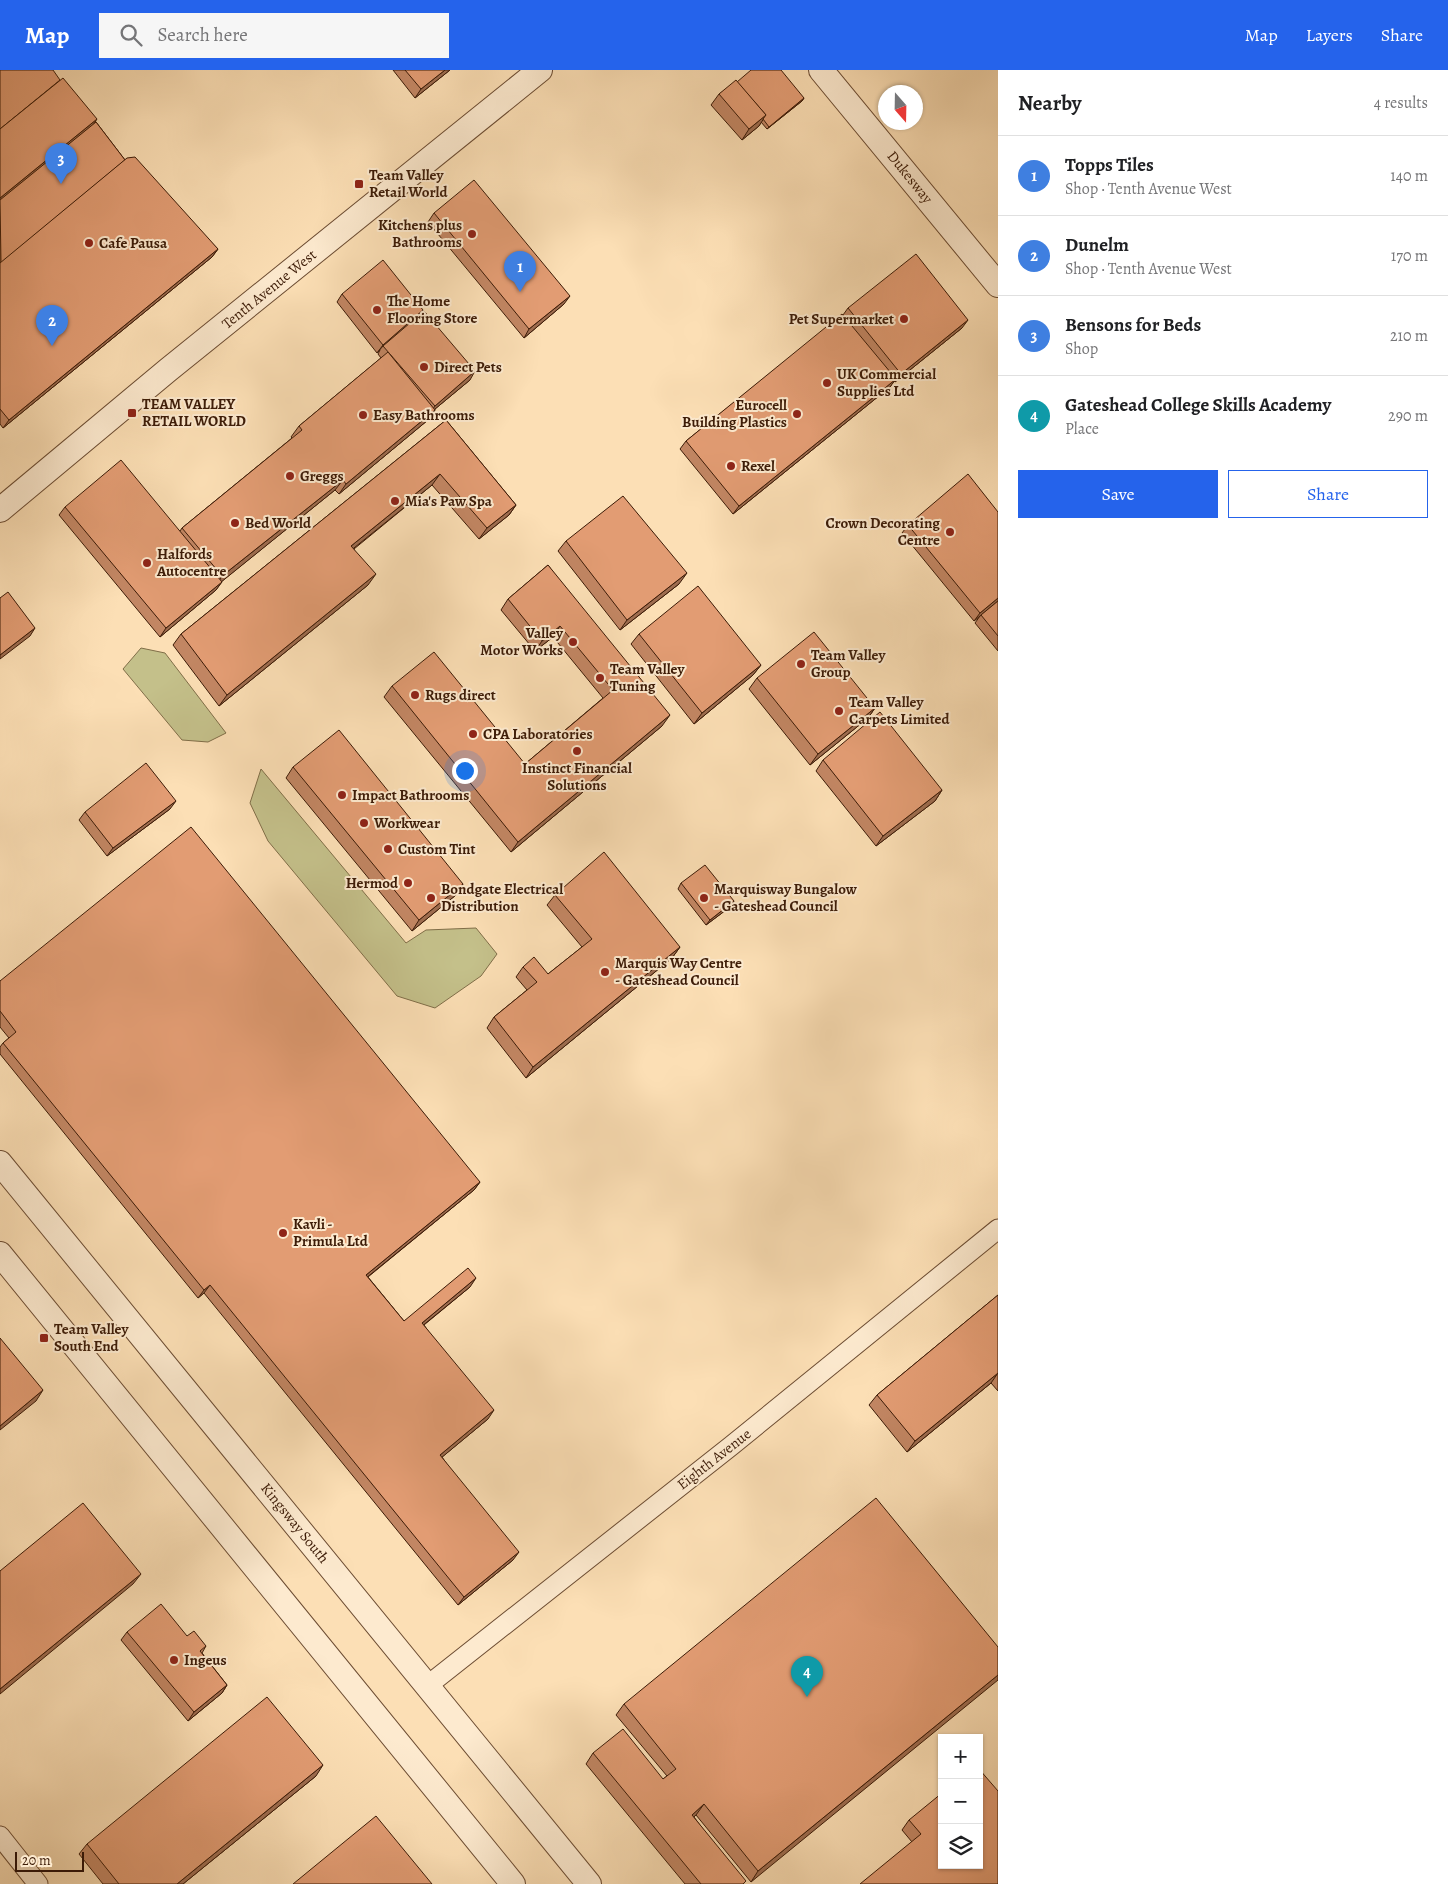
<!DOCTYPE html>
<html lang="en">
<head>
<meta charset="utf-8">
<style>
  body { margin:0; font-family:Alegreya,serif; background:#f6f6f6; color:#202124 }
  .controls { position:absolute; right:15px; bottom:15px; display:grid; overflow:hidden; border-radius:0px; box-shadow:0 1px 4px #0004 }
  .controls button { width:45px; height:45px; display:grid; place-items:center; padding:0; border:0; border-bottom:1px solid #e0e0e0; background:#fff; color:#202124; font:25px sans-serif }
  .compass { position:absolute; left:878px; top:15px; width:45px; height:45px; border-radius:50%; background:#fff; box-shadow:0 1px 4px #0004; rotate:160deg }
  .scale { position:absolute; left:15px; bottom:12px; width:69px; box-sizing:border-box; padding-left:5px; border:2px solid #3c1b07; border-top:0; font-size:14px; line-height:18px; white-space:nowrap; color:#3c1b07; -webkit-text-stroke:4px #fdeacf; paint-order:stroke }
  .you { position:absolute; left:464px; top:700px; width:18px; height:18px; margin:-12px; border:4px solid #fff; border-radius:50%; background:#1a73e8; box-shadow:0 0 0 8px #1a73e833 }
  .badge { display:grid; place-items:center; width:32px; height:32px; border-radius:50%; background:#2563eb; color:#fff; font-size:16px; font-weight:700 }
  .pin { position:absolute; translate:-50% -41px; filter:drop-shadow(0 1px 2px #0008) }
  .pin::after { content:''; position:absolute; top:26px; width:18px; height:15px; background:inherit; clip-path:polygon(0 0,100% 0,50% 100%) }
  .list { margin:0; padding:0; list-style:none }
  h2 { display:flex; justify-content:space-between; align-items:center; height:65px; margin:0; padding:0 20px; font-size:21px }
  h2 small { font-size:16px; font-weight:400; color:#757577 }
  .list li { display:grid; grid-template-columns:32px 1fr auto; gap:15px; align-items:center; box-sizing:border-box; height:80px; padding:0 20px; border-top:1px solid #e0e0e0 }
  .list b { display:block; font-size:19px; white-space:nowrap }
  .list p { margin:0; font-size:16px; white-space:nowrap; color:#757577 }
  .list em { font-size:16px; font-style:normal; color:#757577 }
  .actions { display:flex; gap:10px; padding:15px 20px }
  .actions a { flex:1; padding:11px 0; border:1px solid #2563eb; border-radius:0px; text-align:center; font-size:18px; color:#2563eb }
  .actions .main { background:#2563eb; color:#fff }
  .icon { flex:none; width:28px; height:28px; fill:none; stroke:currentColor; stroke-width:2; stroke-linecap:round; stroke-linejoin:round }
  .map { position:relative; flex:none; width:998px; height:1814px; overflow:hidden }
  header { display:flex; align-items:center; gap:30px; box-sizing:border-box; height:70px; padding:0 25px; background:#2563eb; color:#fff }
  header strong { font-size:24px }
  nav { display:flex; gap:28px; margin-inline-start:auto; font-size:18px }
  .search { width:350px; height:45px; background:#f6f6f6; display:flex; align-items:center; gap:12px; box-sizing:border-box; padding:0 18px; border-radius:0px; color:#757577; font-size:19px }
  main { display:flex }
  aside { flex:1; background:#fff }
  .map>svg:first-child { display:block }
</style>
</head>
<body>
<header>
<strong>Map</strong>
<div class="search"><svg class="icon" aria-label="search" viewBox="0 0 24 24"><circle cx="10" cy="10" r="6"/><path d="M15 15l6 6"/></svg>Search here</div>
<nav><a>Map</a><a>Layers</a><a>Share</a></nav>
</header>
<main>
<div class="map">
<svg width="998" height="1814" viewBox="0 0 998 1814">
  <rect width="100%" height="100%" fill="#fcdfb5"/>
  <filter id="stains"><feTurbulence type="fractalNoise" baseFrequency=".004" numOctaves="4"/><feColorMatrix values="0 0 0 0 .2 0 0 0 0 .09 0 0 0 0 .02 0 0 0 .5 -.17"/></filter>
  <radialGradient id="worn" r=".72"><stop offset=".6" stop-color="#630" stop-opacity="0"/><stop offset="1" stop-color="#630" stop-opacity=".3"/></radialGradient>
  <!-- green -->
  <g fill="#c4c08a" stroke="#806e48">
    <path d="M 141,578 L 165,583 L 226,663 L 208,672 L 182,670 L 123,599 Z"/>
    <path d="M 261,699 L 406,873 L 426,860 L 476,858 L 497,884 L 481,906 L 435,938 L 397,926 L 268,771 L 250,733 Z"/>
  </g>
  <g fill="none" stroke-linecap="round" stroke-linejoin="round">
    <!-- minor casing -->
    <g stroke="#6c4c32" stroke-width="21">
      <g id="minor">
        <path d="M 427,1616 L 731,1376 L 998,1159"/>
        <path d="M 0,1766 L 38,1814"/>
      </g>
    </g>
    <!-- tertiary casing -->
    <g stroke="#6c4c32" stroke-width="26">
      <g id="tertiary">
        <path d="M 821,0 L 998,215"/>
        <path d="M 0,440 L 168,300 L 540,0"/>
        <path d="M 0,1093 L 589,1814"/>
        <path d="M 0,1184 L 513,1814"/>
      </g>
    </g>
    <!-- minor -->
    <use href="#minor" stroke="#fdeacf" stroke-width="19"/>
    <!-- tertiary -->
    <use href="#tertiary" stroke="#fdeacf" stroke-width="24"/>
  </g>
  <!-- wall -->
  <g fill="#c28663" stroke="#3c1b07">
    <path d="M 0,0 L 60,10 L 96,52 L 125,90 L 218,179 L 212,187 L 3,358 L 0,354 Z"/>
    <path d="M 393,0 L 450,0 L 415,28 Z"/>
    <path d="M 737,12 L 804,28 L 802,31 L 767,59 L 761,52 L 759,56 L 742,70 L 711,35 L 719,24 Z"/>
    <path d="M 434,143 L 564,234 L 524,268 L 428,152 Z"/>
    <path d="M 342,224 L 421,244 L 470,310 L 435,339 L 435,340 L 428,350 L 339,424 L 335,420 L 222,511 L 216,520 L 160,567 L 59,445 L 65,437 L 180,461 L 182,458 L 292,368 L 291,367 L 299,356 L 381,288 L 378,284 L 380,280 L 377,283 L 337,232 Z"/>
    <path d="M 848,238 L 962,258 L 895,312 L 894,311 L 890,317 L 733,444 L 680,379 L 686,371 L 843,245 Z"/>
    <path d="M 446,350 L 516,435 L 509,445 L 479,469 L 432,415 L 354,479 L 368,515 L 219,636 L 173,575 L 181,564 Z"/>
    <path d="M 998,442 L 998,581 L 975,553 L 980,546 L 974,551 L 902,463 L 908,455 Z"/>
    <path d="M 566,471 L 679,514 L 620,560 L 558,481 Z"/>
    <path d="M 548,495 L 662,656 L 511,782 L 384,627 L 392,616 L 525,694 L 603,628 L 553,567 L 535,581 L 501,540 L 508,529 Z"/>
    <path d="M 639,564 L 761,595 L 753,605 L 694,654 L 631,574 Z"/>
    <path d="M 757,608 L 875,638 L 868,648 L 810,695 L 749,619 Z"/>
    <path d="M 823,690 L 942,720 L 935,731 L 876,776 L 816,701 Z"/>
    <path d="M 293,697 L 463,814 L 456,825 L 412,861 L 286,708 Z"/>
    <path d="M 170,739 L 107,786 L 79,750 L 85,742 Z"/>
    <path d="M 681,813 L 734,831 L 730,837 L 706,855 L 678,819 Z"/>
    <path d="M 555,825 L 680,877 L 672,888 L 526,1008 L 487,958 L 494,947 L 527,920 L 516,907 L 523,897 L 548,904 L 582,877 L 547,835 Z"/>
    <path d="M 0,911 L 480,1112 L 474,1120 L 368,1207 L 404,1251 L 470,1217 L 424,1255 L 488,1349 L 442,1387 L 513,1490 L 458,1535 L 204,1223 L 198,1228 L 0,984 L 0,977 L 3,973 L 9,968 L 0,957 Z"/>
    <path d="M 998,1225 L 998,1321 L 991,1313 L 907,1382 L 869,1335 L 877,1325 Z"/>
    <path d="M 127,1562 L 187,1566 L 206,1576 L 202,1583 L 227,1615 L 222,1623 L 188,1651 L 121,1570 Z"/>
    <path d="M 998,1577 L 751,1812 L 696,1745 L 694,1747 L 744,1814 L 685,1814 L 586,1694 L 593,1683 L 663,1709 L 667,1706 L 616,1645 L 624,1634 Z"/>
    <path d="M 316,1706 L 183,1814 L 103,1814 L 79,1784 L 87,1774 Z"/>
    <path d="M 998,1721 L 912,1772 L 902,1760 L 909,1750 Z"/>
  </g>
  <!-- shaded-wall -->
  <g fill="#9e6d50" stroke="#3c1b07">
    <path d="M 445,0 L 450,0 L 415,28 L 421,19 Z"/>
    <path d="M 804,28 L 802,31 L 767,59 L 769,57 Z"/>
    <path d="M 766,45 L 759,56 L 742,70 L 749,59 Z"/>
    <path d="M 97,49 L 92,57 L 0,132 L 0,128 Z"/>
    <path d="M 218,179 L 212,187 L 3,358 L 9,350 Z"/>
    <path d="M 570,226 L 564,234 L 524,268 L 529,259 Z"/>
    <path d="M 423,240 L 418,248 L 383,276 L 377,283 L 383,275 Z"/>
    <path d="M 968,250 L 962,258 L 895,312 L 901,304 Z"/>
    <path d="M 475,301 L 470,310 L 429,344 L 435,336 Z"/>
    <path d="M 896,309 L 890,317 L 733,444 L 739,436 Z"/>
    <path d="M 435,340 L 428,350 L 339,424 L 346,414 Z"/>
    <path d="M 440,404 L 432,415 L 344,486 L 351,476 Z"/>
    <path d="M 343,410 L 335,420 L 215,517 L 222,506 Z"/>
    <path d="M 516,435 L 509,445 L 479,469 L 487,458 Z"/>
    <path d="M 687,503 L 679,514 L 620,560 L 627,550 Z"/>
    <path d="M 376,504 L 368,515 L 219,636 L 227,625 Z"/>
    <path d="M 222,512 L 216,520 L 160,567 L 166,558 Z"/>
    <path d="M 998,528 L 998,531 L 974,551 L 980,543 Z"/>
    <path d="M 560,556 L 553,567 L 535,581 L 542,571 Z"/>
    <path d="M 35,558 L 30,566 L 0,589 L 0,585 Z"/>
    <path d="M 761,595 L 753,605 L 694,654 L 702,643 Z"/>
    <path d="M 875,638 L 868,648 L 810,695 L 818,684 Z"/>
    <path d="M 670,645 L 662,656 L 511,782 L 518,772 Z"/>
    <path d="M 942,720 L 935,731 L 876,776 L 883,766 Z"/>
    <path d="M 176,731 L 170,739 L 107,786 L 113,778 Z"/>
    <path d="M 463,814 L 456,825 L 412,861 L 419,850 Z"/>
    <path d="M 734,831 L 730,837 L 706,855 L 710,850 Z"/>
    <path d="M 680,877 L 672,888 L 526,1008 L 533,997 Z"/>
    <path d="M 480,1112 L 474,1120 L 360,1213 L 366,1205 Z"/>
    <path d="M 476,1208 L 470,1217 L 416,1261 L 422,1253 Z"/>
    <path d="M 210,1215 L 204,1223 L 198,1228 L 204,1220 Z"/>
    <path d="M 998,1303 L 991,1313 L 907,1382 L 915,1371 Z"/>
    <path d="M 43,1320 L 36,1331 L 0,1360 L 0,1356 Z"/>
    <path d="M 494,1340 L 488,1349 L 435,1393 L 440,1385 Z"/>
    <path d="M 519,1482 L 513,1490 L 458,1535 L 464,1527 Z"/>
    <path d="M 141,1504 L 133,1514 L 0,1624 L 0,1619 Z"/>
    <path d="M 998,1605 L 998,1610 L 751,1812 L 758,1801 Z"/>
    <path d="M 227,1615 L 222,1623 L 188,1651 L 194,1642 Z"/>
    <path d="M 323,1695 L 316,1706 L 183,1814 L 177,1814 Z"/>
    <path d="M 704,1734 L 696,1745 L 684,1755 L 692,1745 Z"/>
  </g>
  <!-- building -->
  <g fill="#e29c73" stroke="#3c1b07">
    <path d="M 0,0 L 53,0 L 60,10 L 0,59 Z"/>
    <path d="M 405,0 L 445,0 L 421,19 Z"/>
    <path d="M 751,0 L 781,0 L 804,28 L 769,57 L 763,49 L 766,45 L 737,12 Z"/>
    <path d="M 63,8 L 97,49 L 0,128 L 0,59 Z"/>
    <path d="M 736,10 L 766,45 L 749,59 L 719,24 Z"/>
    <path d="M 96,52 L 125,90 L 1,193 L 0,130 Z"/>
    <path d="M 135,87 L 218,179 L 9,350 L 0,339 L 0,193 L 127,88 Z"/>
    <path d="M 474,110 L 570,226 L 529,259 L 434,143 Z"/>
    <path d="M 916,184 L 968,250 L 901,304 L 848,238 Z"/>
    <path d="M 383,190 L 423,240 L 383,275 L 342,224 Z"/>
    <path d="M 424,241 L 475,301 L 435,336 L 383,276 Z"/>
    <path d="M 842,244 L 896,309 L 739,436 L 686,371 Z"/>
    <path d="M 388,282 L 435,340 L 346,414 L 343,410 L 222,506 L 182,458 L 302,360 L 299,356 Z"/>
    <path d="M 446,350 L 516,435 L 487,458 L 440,404 L 351,476 L 376,504 L 227,625 L 181,564 Z"/>
    <path d="M 121,390 L 222,512 L 166,558 L 65,437 Z"/>
    <path d="M 968,404 L 998,442 L 998,528 L 980,543 L 908,455 Z"/>
    <path d="M 623,426 L 687,503 L 627,550 L 566,471 Z"/>
    <path d="M 548,495 L 670,645 L 518,772 L 392,616 L 434,582 L 525,694 L 613,620 L 560,556 L 542,571 L 508,529 Z"/>
    <path d="M 698,516 L 761,595 L 702,643 L 639,564 Z"/>
    <path d="M 8,522 L 35,558 L 0,585 L 0,528 Z"/>
    <path d="M 998,531 L 998,566 L 981,545 Z"/>
    <path d="M 814,562 L 875,638 L 818,684 L 757,608 Z"/>
    <path d="M 880,642 L 942,720 L 883,766 L 823,690 Z"/>
    <path d="M 339,660 L 463,814 L 419,850 L 293,697 Z"/>
    <path d="M 146,693 L 176,731 L 113,778 L 85,742 Z"/>
    <path d="M 191,757 L 480,1112 L 366,1205 L 404,1251 L 468,1198 L 476,1208 L 422,1253 L 494,1340 L 440,1385 L 519,1482 L 464,1527 L 210,1215 L 204,1220 L 3,973 L 16,962 L 0,941 L 0,911 Z"/>
    <path d="M 604,782 L 680,877 L 533,997 L 494,947 L 537,912 L 523,897 L 534,887 L 548,904 L 592,869 L 555,825 Z"/>
    <path d="M 705,795 L 734,831 L 710,850 L 681,813 Z"/>
    <path d="M 998,1225 L 998,1303 L 915,1371 L 877,1325 Z"/>
    <path d="M 0,1268 L 43,1320 L 0,1356 Z"/>
    <path d="M 876,1428 L 998,1577 L 998,1605 L 758,1801 L 704,1734 L 692,1745 L 746,1811 L 743,1814 L 701,1814 L 593,1683 L 623,1659 L 663,1709 L 676,1699 L 624,1634 Z"/>
    <path d="M 83,1433 L 141,1504 L 0,1619 L 0,1501 Z"/>
    <path d="M 161,1534 L 187,1566 L 194,1561 L 206,1576 L 200,1581 L 227,1615 L 194,1642 L 127,1562 Z"/>
    <path d="M 267,1627 L 323,1695 L 177,1814 L 119,1814 L 87,1774 Z"/>
    <path d="M 979,1699 L 998,1721 L 998,1814 L 860,1814 L 921,1764 L 909,1750 L 942,1723 L 942,1795 L 979,1795 Z"/>
    <path d="M 376,1746 L 432,1814 L 293,1814 Z"/>
  </g>
  <!-- markers -->
  <g fill="#8f2418" stroke="#fdeacf" stroke-width="2">
    <rect x="354" y="109" width="10" height="10" rx="2.5"/>
    <circle cx="472" cy="164" r="5"/>
    <circle cx="89" cy="173" r="5"/>
    <circle cx="377" cy="240" r="5"/>
    <circle cx="904" cy="249" r="5"/>
    <circle cx="424" cy="297" r="5"/>
    <circle cx="827" cy="313" r="5"/>
    <rect x="127" y="338" width="10" height="10" rx="2.5"/>
    <circle cx="797" cy="344" r="5"/>
    <circle cx="363" cy="345" r="5"/>
    <circle cx="731" cy="396" r="5"/>
    <circle cx="290" cy="406" r="5"/>
    <circle cx="395" cy="431" r="5"/>
    <circle cx="235" cy="453" r="5"/>
    <circle cx="950" cy="462" r="5"/>
    <circle cx="147" cy="493" r="5"/>
    <circle cx="573" cy="572" r="5"/>
    <circle cx="801" cy="594" r="5"/>
    <circle cx="600" cy="608" r="5"/>
    <circle cx="415" cy="625" r="5"/>
    <circle cx="839" cy="641" r="5"/>
    <circle cx="473" cy="664" r="5"/>
    <circle cx="577" cy="681" r="5"/>
    <circle cx="342" cy="725" r="5"/>
    <circle cx="364" cy="753" r="5"/>
    <circle cx="388" cy="779" r="5"/>
    <circle cx="408" cy="813" r="5"/>
    <circle cx="431" cy="828" r="5"/>
    <circle cx="704" cy="828" r="5"/>
    <circle cx="605" cy="902" r="5"/>
    <circle cx="283" cy="1163" r="5"/>
    <rect x="39" y="1263" width="10" height="10" rx="2.5"/>
    <circle cx="174" cy="1590" r="5"/>
  </g>
  <g text-anchor="middle" dominant-baseline="central" stroke-width="4" stroke-linejoin="round" paint-order="stroke">
    <!-- poi labels -->
    <g font-size="15" font-weight="bold" fill="#3c1b07" stroke="#fdeacf" text-anchor="start">
      <text x="369" y="105">Team Valley<tspan x="369" dy="17">Retail World</tspan></text>
      <text x="462" y="155" text-anchor="end">Kitchens plus<tspan x="462" dy="17">Bathrooms</tspan></text>
      <text x="99" y="173">Cafe Pausa</text>
      <text x="387" y="231">The Home<tspan x="387" dy="17">Flooring Store</tspan></text>
      <text x="894" y="249" text-anchor="end">Pet Supermarket</text>
      <text x="434" y="297">Direct Pets</text>
      <text x="837" y="304">UK Commercial<tspan x="837" dy="17">Supplies Ltd</tspan></text>
      <text x="142" y="334">TEAM VALLEY<tspan x="142" dy="17">RETAIL WORLD</tspan></text>
      <text x="787" y="335" text-anchor="end">Eurocell<tspan x="787" dy="17">Building Plastics</tspan></text>
      <text x="373" y="345">Easy Bathrooms</text>
      <text x="741" y="396">Rexel</text>
      <text x="300" y="406">Greggs</text>
      <text x="405" y="431">Mia's Paw Spa</text>
      <text x="245" y="453">Bed World</text>
      <text x="940" y="453" text-anchor="end">Crown Decorating<tspan x="940" dy="17">Centre</tspan></text>
      <text x="157" y="484">Halfords<tspan x="157" dy="17">Autocentre</tspan></text>
      <text x="563" y="563" text-anchor="end">Valley<tspan x="563" dy="17">Motor Works</tspan></text>
      <text x="811" y="585">Team Valley<tspan x="811" dy="17">Group</tspan></text>
      <text x="610" y="599">Team Valley<tspan x="610" dy="17">Tuning</tspan></text>
      <text x="425" y="625">Rugs direct</text>
      <text x="849" y="632">Team Valley<tspan x="849" dy="17">Carpets Limited</tspan></text>
      <text x="483" y="664">CPA Laboratories</text>
      <text x="577" y="698" text-anchor="middle">Instinct Financial<tspan x="577" dy="17">Solutions</tspan></text>
      <text x="352" y="725">Impact Bathrooms</text>
      <text x="374" y="753">Workwear</text>
      <text x="398" y="779">Custom Tint</text>
      <text x="398" y="813" text-anchor="end">Hermod</text>
      <text x="441" y="819">Bondgate Electrical<tspan x="441" dy="17">Distribution</tspan></text>
      <text x="714" y="819">Marquisway Bungalow<tspan x="714" dy="17">- Gateshead Council</tspan></text>
      <text x="615" y="893">Marquis Way Centre<tspan x="615" dy="17">- Gateshead Council</tspan></text>
      <text x="293" y="1154">Kavli -<tspan x="293" dy="17">Primula Ltd</tspan></text>
      <text x="54" y="1259">Team Valley<tspan x="54" dy="17">South End</tspan></text>
      <text x="184" y="1590">Ingeus</text>
    </g>
    <!-- street labels -->
    <g font-size="15" fill="#3c1b07" stroke="#fdeacf">
      <text transform="translate(910 107) rotate(51)">Dukesway</text>
      <text transform="translate(269 219) rotate(-39)">Tenth Avenue West</text>
      <text transform="translate(714 1389) rotate(-38)">Eighth Avenue</text>
      <text transform="translate(295 1453) rotate(51)">Kingsway South</text>
    </g>
  </g>
  <rect width="100%" height="100%" filter="url(#stains)"/>
  <rect width="100%" height="100%" fill="url(#worn)"/>
</svg>
<div class="controls">
<button>+</button>
<button>−</button>
<button><svg class="icon" aria-label="layers" viewBox="0 0 24 24"><path d="M12 4l9 5-9 5-9-5zM3 14l9 5 9-5"/></svg></button>
</div>
<svg class="compass" viewBox="-18 -18 36 36"><path d="M0-13l5 13h-10z" fill="#e53935"/><path d="M0 13l5-13h-10z" fill="#757577"/></svg>
<div class="scale">20 m</div>
<div class="you"></div>
<div class="pin badge" style="left:520px;top:222px;background:#3f7fe0">1</div>
<div class="pin badge" style="left:52px;top:276px;background:#3f7fe0">2</div>
<div class="pin badge" style="left:61px;top:114px;background:#3f7fe0">3</div>
<div class="pin badge" style="left:807px;top:1627px;background:#0f9aa8">4</div>
</div>
<aside>
<h2>Nearby<small>4 results</small></h2>
<ul class="list">
<li><span class="badge" style="background:#3f7fe0">1</span><div><b>Topps Tiles</b><p>Shop · Tenth Avenue West</p></div><em>140 m</em></li>
<li><span class="badge" style="background:#3f7fe0">2</span><div><b>Dunelm</b><p>Shop · Tenth Avenue West</p></div><em>170 m</em></li>
<li><span class="badge" style="background:#3f7fe0">3</span><div><b>Bensons for Beds</b><p>Shop</p></div><em>210 m</em></li>
<li><span class="badge" style="background:#0f9aa8">4</span><div><b>Gateshead College Skills Academy</b><p>Place</p></div><em>290 m</em></li>
</ul>
<div class="actions"><a class="main">Save</a><a>Share</a></div>
</aside>
</main>
</body>
</html>
